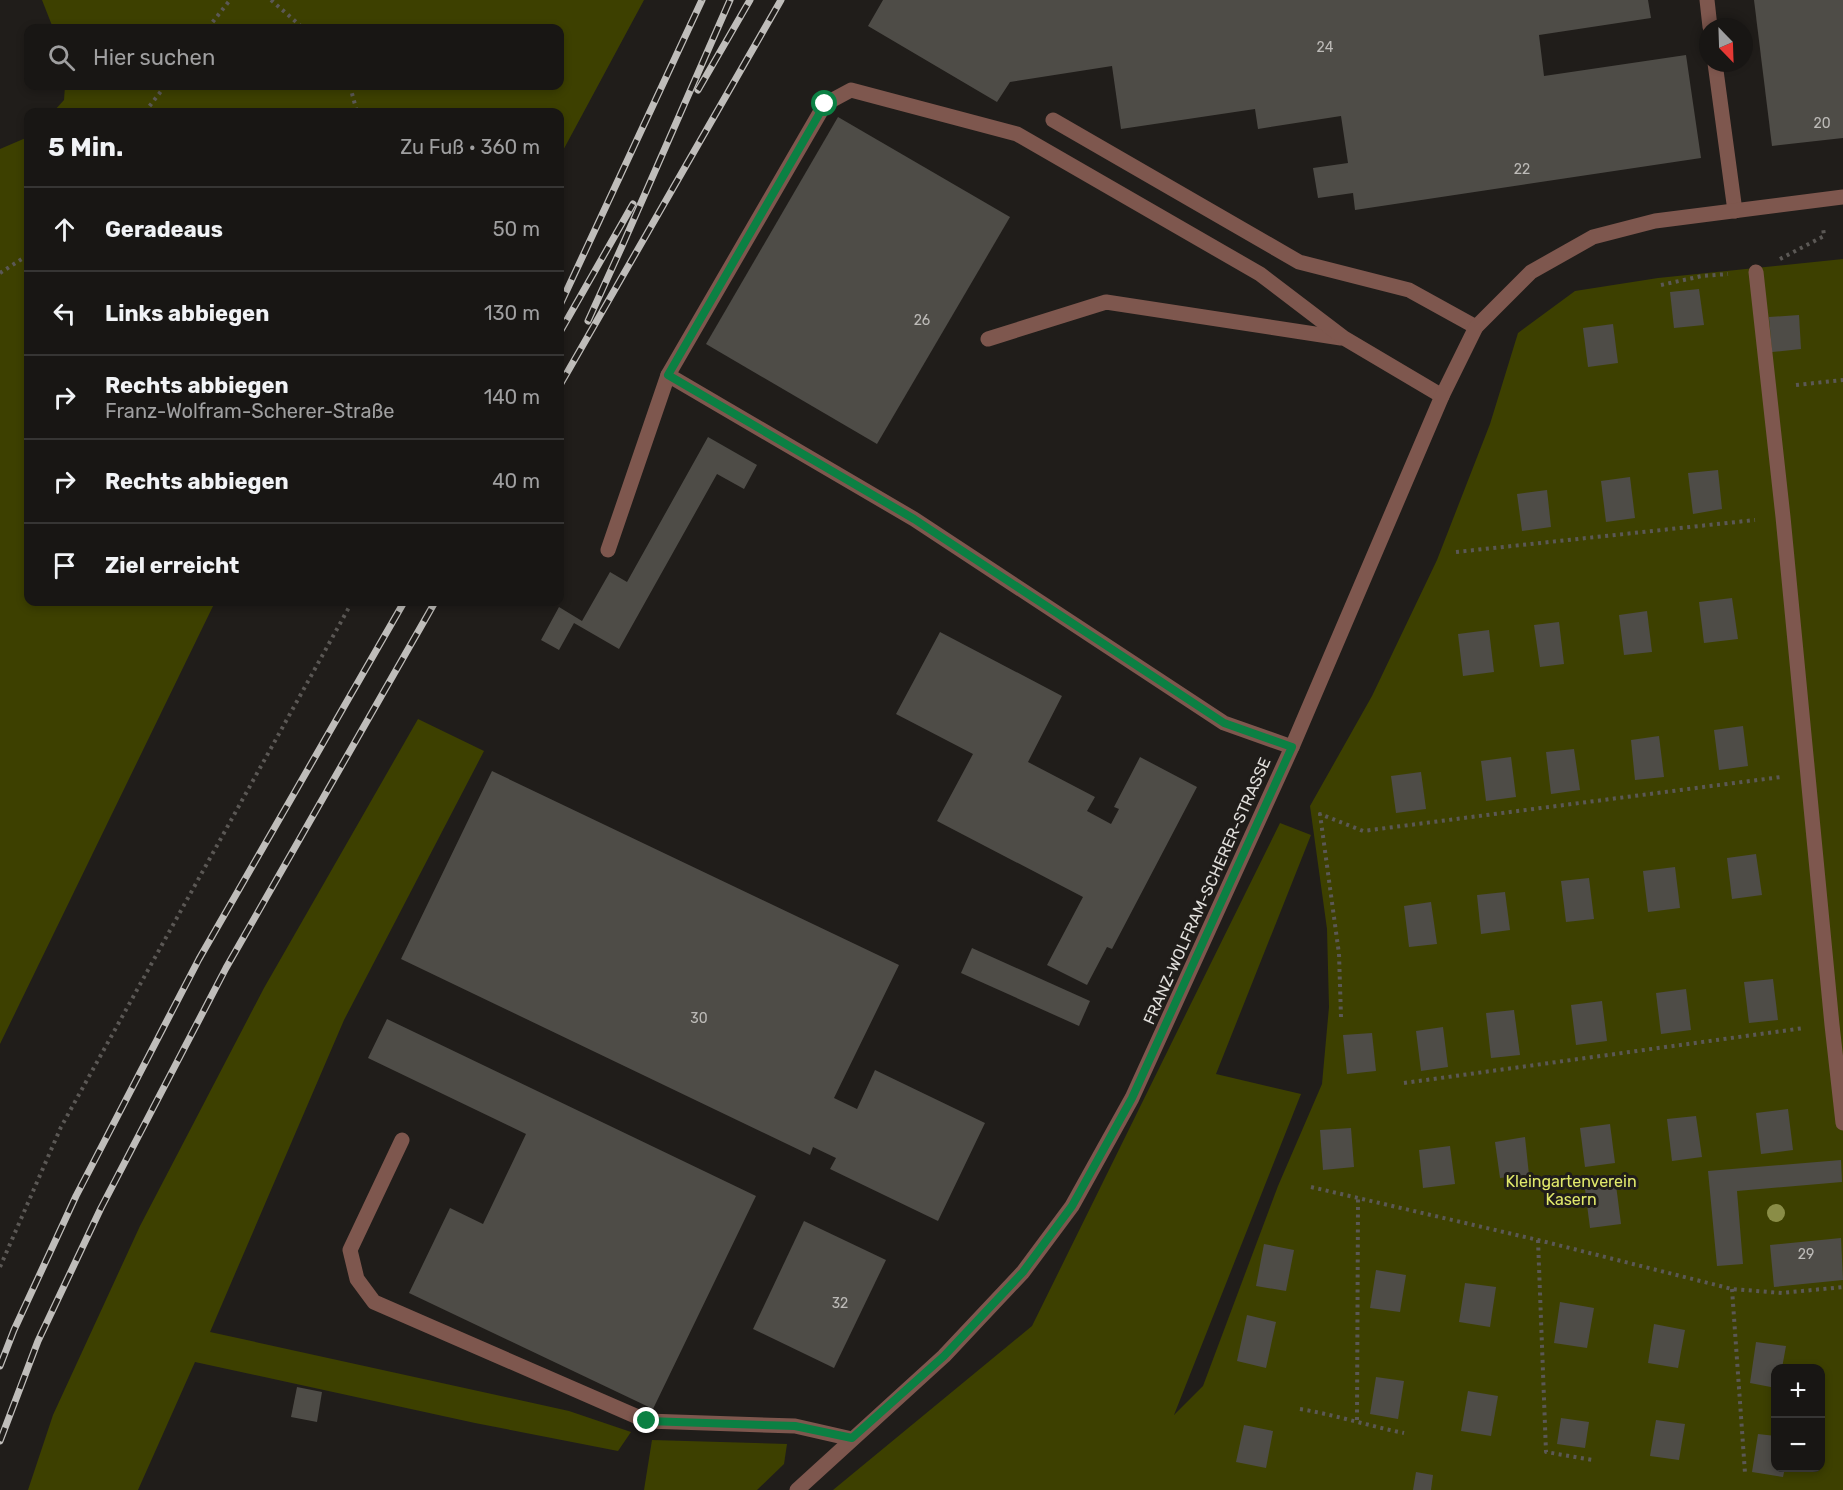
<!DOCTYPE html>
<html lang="de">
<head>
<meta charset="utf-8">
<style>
  body { margin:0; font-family:Rubik,sans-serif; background:#252322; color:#f1f3f6 }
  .controls { position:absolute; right:18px; bottom:18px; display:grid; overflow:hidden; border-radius:12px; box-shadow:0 3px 9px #0003 }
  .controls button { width:54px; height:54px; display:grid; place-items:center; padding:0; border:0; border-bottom:2px solid #363534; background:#181614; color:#f1f3f6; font:30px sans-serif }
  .compass { position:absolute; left:1699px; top:18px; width:54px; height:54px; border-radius:50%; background:#181614; box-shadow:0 3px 9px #0003; rotate:157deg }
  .stop { position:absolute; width:18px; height:18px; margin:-14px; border:4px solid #0b8043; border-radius:50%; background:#fff }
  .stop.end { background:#0b8043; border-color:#fff; box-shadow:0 2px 6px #0008 }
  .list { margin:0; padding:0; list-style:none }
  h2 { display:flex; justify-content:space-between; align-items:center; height:78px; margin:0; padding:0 24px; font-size:26px }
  h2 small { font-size:20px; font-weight:400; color:#9f9fa0 }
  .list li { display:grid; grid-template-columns:39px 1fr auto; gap:18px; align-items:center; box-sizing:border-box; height:84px; padding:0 24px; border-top:2px solid #363534 }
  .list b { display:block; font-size:22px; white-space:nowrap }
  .list p { margin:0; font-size:20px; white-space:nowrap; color:#9f9fa0 }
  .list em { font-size:20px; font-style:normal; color:#9f9fa0 }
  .icon { flex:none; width:33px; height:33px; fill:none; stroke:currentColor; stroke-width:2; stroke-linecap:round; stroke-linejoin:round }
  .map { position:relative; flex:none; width:1843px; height:1490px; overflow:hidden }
  .search { position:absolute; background:#181614; box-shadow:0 3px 9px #0003; left:24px; top:24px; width:540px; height:66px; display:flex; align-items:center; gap:15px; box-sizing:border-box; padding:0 21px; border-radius:12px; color:#9f9fa0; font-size:22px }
  .panel { position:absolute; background:#181614; box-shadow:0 3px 9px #0003; left:24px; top:108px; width:540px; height:498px; border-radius:12px }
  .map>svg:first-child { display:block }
</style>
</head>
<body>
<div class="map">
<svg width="1843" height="1490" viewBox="0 0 1843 1490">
  <rect width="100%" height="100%" fill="#201d1a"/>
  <!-- green -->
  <g fill="#3d4000" fill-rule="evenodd">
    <path d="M 42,0 L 644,0 L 560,156 L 560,112 L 53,112 L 64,100 L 65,86 L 560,86 L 560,28 L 53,28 Z"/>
    <path d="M 28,137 L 28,602 L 215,602 L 0,1044 L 0,149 Z"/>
    <path d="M 1843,259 L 1843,1490 L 833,1490 L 1032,1326 L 1280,823 L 1311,835 L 1216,1074 L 1301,1094 L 1174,1415 L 1203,1386 L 1278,1186 L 1322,1084 L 1329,1007 L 1327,929 L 1310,806 L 1372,696 L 1437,560 L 1490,424 L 1518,333 L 1575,291 L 1658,278 ZM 1776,1368 L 1820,1368 L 1820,1468 L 1776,1468 Z"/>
    <path d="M 418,719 L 484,751 L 344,1020 L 210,1332 L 569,1411 L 631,1432 L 618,1451 L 475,1423 L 195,1362 L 138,1490 L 28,1490 L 53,1415 L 140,1226 L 264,988 Z"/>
    <path d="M 652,1440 L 787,1444 L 784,1464 L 757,1490 L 644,1490 Z"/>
  </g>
  <!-- building -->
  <g fill="#4e4c47">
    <path d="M 883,0 L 1648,0 L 1651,18 L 1539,35 L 1544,76 L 1686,55 L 1701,158 L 1355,210 L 1353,193 L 1318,198 L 1313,168 L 1348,163 L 1341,116 L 1258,129 L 1255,109 L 1121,129 L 1112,66 L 1010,82 L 997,102 L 868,26 Z"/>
    <path d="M 1754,0 L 1843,0 L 1843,138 L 1772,146 Z"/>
    <path d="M 838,117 L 1010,217 L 877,444 L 706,344 Z"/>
    <path d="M 1699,289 L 1704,325 L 1674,328 L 1670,292 Z"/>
    <path d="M 1799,315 L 1801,349 L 1772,352 L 1769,317 Z"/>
    <path d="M 1613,324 L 1618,363 L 1588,367 L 1583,328 Z"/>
    <path d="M 708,437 L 757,465 L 744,489 L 717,474 L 619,649 L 574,623 L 559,650 L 541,640 L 559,607 L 582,621 L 610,572 L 627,582 Z"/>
    <path d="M 1718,470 L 1722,509 L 1693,514 L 1688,473 Z"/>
    <path d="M 1630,477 L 1635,518 L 1606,522 L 1601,481 Z"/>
    <path d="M 1547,490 L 1551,527 L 1522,531 L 1517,494 Z"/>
    <path d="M 1732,598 L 1738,639 L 1704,643 L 1699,602 Z"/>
    <path d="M 1647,611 L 1652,652 L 1624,655 L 1619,615 Z"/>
    <path d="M 1559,622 L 1564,664 L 1540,667 L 1534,625 Z"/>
    <path d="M 1489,630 L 1494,672 L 1463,676 L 1458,634 Z"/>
    <path d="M 940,632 L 1062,696 L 1028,762 L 1095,797 L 1087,811 L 1111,824 L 1119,809 L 1114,807 L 1140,757 L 1197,787 L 1112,949 L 1107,947 L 1087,985 L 1047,965 L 1083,897 L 937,821 L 973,754 L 896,714 Z"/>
    <path d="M 1743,726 L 1748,766 L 1719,770 L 1714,730 Z"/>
    <path d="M 1659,736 L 1664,777 L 1635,780 L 1631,740 Z"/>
    <path d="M 1574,749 L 1580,790 L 1551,794 L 1546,752 Z"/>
    <path d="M 1511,757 L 1516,797 L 1486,801 L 1481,761 Z"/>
    <path d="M 492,771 L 899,965 L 834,1098 L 857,1109 L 875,1070 L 985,1123 L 938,1221 L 830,1169 L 836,1158 L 813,1147 L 810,1155 L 401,959 Z"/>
    <path d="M 1421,772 L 1426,809 L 1396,813 L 1391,776 Z"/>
    <path d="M 1756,854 L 1762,895 L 1732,899 L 1727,858 Z"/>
    <path d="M 1675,867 L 1680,908 L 1648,912 L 1643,871 Z"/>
    <path d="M 1589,878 L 1594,919 L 1566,922 L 1561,881 Z"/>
    <path d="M 1505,892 L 1510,930 L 1481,934 L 1477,895 Z"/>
    <path d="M 1431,902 L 1437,944 L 1409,947 L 1404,906 Z"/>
    <path d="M 972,948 L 1090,1001 L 1079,1026 L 961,973 Z"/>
    <path d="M 1773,979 L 1778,1020 L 1749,1023 L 1744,982 Z"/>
    <path d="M 1686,989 L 1691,1030 L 1661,1034 L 1656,993 Z"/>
    <path d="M 1602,1001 L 1607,1041 L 1576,1045 L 1571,1005 Z"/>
    <path d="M 1514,1010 L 1520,1055 L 1491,1058 L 1486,1013 Z"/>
    <path d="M 387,1019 L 756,1196 L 653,1409 L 409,1293 L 450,1208 L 483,1224 L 526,1134 L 368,1058 Z"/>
    <path d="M 1443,1027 L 1448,1067 L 1421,1071 L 1416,1031 Z"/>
    <path d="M 1372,1033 L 1376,1071 L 1347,1074 L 1343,1035 Z"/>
    <path d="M 1788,1109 L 1793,1150 L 1761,1154 L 1756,1113 Z"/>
    <path d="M 1696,1116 L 1702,1157 L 1672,1161 L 1667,1119 Z"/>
    <path d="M 1610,1124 L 1615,1163 L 1585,1167 L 1580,1128 Z"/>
    <path d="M 1351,1128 L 1354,1167 L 1323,1170 L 1320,1130 Z"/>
    <path d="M 1525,1137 L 1529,1175 L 1500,1178 L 1495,1142 Z"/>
    <path d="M 1450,1146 L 1455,1184 L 1423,1188 L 1419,1150 Z"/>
    <path d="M 1841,1160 L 1842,1182 L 1737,1191 L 1743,1264 L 1717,1266 L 1708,1171 Z"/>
    <path d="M 1616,1185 L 1621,1224 L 1590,1228 L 1585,1189 Z"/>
    <path d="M 804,1221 L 886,1260 L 834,1368 L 753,1329 Z"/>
    <path d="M 1841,1238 L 1843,1280 L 1774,1287 L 1770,1245 Z"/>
    <path d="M 1264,1244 L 1294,1250 L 1286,1291 L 1256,1286 Z"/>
    <path d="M 1376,1270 L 1406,1275 L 1400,1312 L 1370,1308 Z"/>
    <path d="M 1465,1283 L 1496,1287 L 1490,1327 L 1459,1322 Z"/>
    <path d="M 1560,1302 L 1594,1308 L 1587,1348 L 1554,1343 Z"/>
    <path d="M 1247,1315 L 1276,1322 L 1266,1368 L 1237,1361 Z"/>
    <path d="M 1654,1324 L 1685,1330 L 1678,1368 L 1648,1363 Z"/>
    <path d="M 1756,1342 L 1786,1346 L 1782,1368 L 1776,1368 L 1776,1388 L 1750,1383 Z"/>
    <path d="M 1376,1377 L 1404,1381 L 1398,1419 L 1370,1414 Z"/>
    <path d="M 297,1387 L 322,1392 L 317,1422 L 291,1417 Z"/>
    <path d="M 1468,1391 L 1498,1396 L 1491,1436 L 1461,1431 Z"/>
    <path d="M 1561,1418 L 1589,1422 L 1585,1448 L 1557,1444 Z"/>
    <path d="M 1656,1420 L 1685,1424 L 1679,1460 L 1650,1456 Z"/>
    <path d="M 1244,1425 L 1273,1431 L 1266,1468 L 1236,1462 Z"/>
    <path d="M 1758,1434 L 1776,1436 L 1776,1468 L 1785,1468 L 1783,1477 L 1752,1472 Z"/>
    <path d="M 1416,1472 L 1433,1475 L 1431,1490 L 1413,1490 Z"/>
  </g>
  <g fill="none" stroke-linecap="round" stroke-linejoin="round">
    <!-- path -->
    <g stroke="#5b5855" stroke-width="4" stroke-dasharray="3 4.5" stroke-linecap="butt">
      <path d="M 271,0 L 303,28"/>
      <path d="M 208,28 L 230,0"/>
      <path d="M 350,86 L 357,112"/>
      <path d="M 145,112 L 165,86"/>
      <path d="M 1780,259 L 1824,236 L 1823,227"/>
      <path d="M 0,273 L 28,255"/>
      <path d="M 1661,285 L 1702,276 L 1728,274"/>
      <path d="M 1796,385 L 1843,380"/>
      <path d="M 1456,552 L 1755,520"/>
      <path d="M 1341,1017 L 1339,954 L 1320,814 L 1363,831 L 1781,777"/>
      <path d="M 1404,1083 L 1804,1028"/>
      <path d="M 1311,1187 L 1538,1240 L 1732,1289 L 1782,1293 L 1843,1287"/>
      <path d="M 1538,1240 L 1546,1452 L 1593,1460"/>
      <path d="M 0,1267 L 61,1127 L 352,602"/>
      <path d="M 1732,1289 L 1745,1473"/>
      <path d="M 1300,1409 C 1336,1415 1369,1426 1404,1433"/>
      <path d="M 1357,1420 L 1358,1198"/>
    </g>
    <!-- minor -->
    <g stroke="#7e574e" stroke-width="15">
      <path d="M 1707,0 L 1710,27"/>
      <path d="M 1715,63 L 1735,211"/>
      <path d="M 1053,120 L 1299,262 L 1409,290 L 1476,327"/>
      <path d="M 1756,272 L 1783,517 L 1832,1025 L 1843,1123"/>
      <path d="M 988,339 L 1106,302 L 1341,338"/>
      <path d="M 668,375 L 914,519 L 1224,723 L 1292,747"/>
      <path d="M 608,550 L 668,375 L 825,104 L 851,90 L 1017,134 L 1260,274 L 1344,338 L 1442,396"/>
      <path d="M 402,1140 L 350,1250 L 357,1279 L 374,1302 L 647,1421 L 795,1426 L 852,1439"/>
      <path d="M 797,1490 L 944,1356 L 1023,1272 L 1072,1206 L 1132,1098 L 1292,747 L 1442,396 L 1476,327 L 1531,272 L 1593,237 L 1655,221 L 1843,197"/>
    </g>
    <!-- rail casing -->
    <g stroke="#bfbdba" stroke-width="7">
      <g id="rail">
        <path d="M 698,90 L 750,0"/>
        <path d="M 560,305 L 702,0"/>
        <path d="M 588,321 L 623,244 L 730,0"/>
        <path d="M 560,332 L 633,204"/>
        <path d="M 560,385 L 781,0"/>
        <path d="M 0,1366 L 14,1330 L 76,1196 L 199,959 L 404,602"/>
        <path d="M 0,1441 L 38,1341 L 101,1208 L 226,968 L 435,602"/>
      </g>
    </g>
    <!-- rail -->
    <use href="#rail" stroke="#201d1a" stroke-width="4.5" stroke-dasharray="14" stroke-linecap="butt"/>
  </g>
  <!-- trees -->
  <circle fill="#8a8d47" cx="1776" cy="1213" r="9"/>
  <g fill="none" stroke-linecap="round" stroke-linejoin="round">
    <!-- route -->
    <path stroke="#0b8043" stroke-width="8" d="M 647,1421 L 795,1426 L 852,1438 L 944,1356 L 1023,1272 L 1072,1206 L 1132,1098 L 1292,747 L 1224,723 L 914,519 L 668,375 L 825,104"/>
  </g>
  <g text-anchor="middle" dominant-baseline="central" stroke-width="6" stroke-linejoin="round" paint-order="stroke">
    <!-- number labels -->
    <g font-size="14" fill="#bcbab7">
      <text x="1325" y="47">24</text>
      <text x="1822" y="123">20</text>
      <text x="1522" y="169">22</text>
      <text x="922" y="320">26</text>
      <text x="699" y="1018">30</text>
      <text x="1806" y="1254">29</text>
      <text x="840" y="1303">32</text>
    </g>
    <!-- street labels -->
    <g font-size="16" fill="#e1dfdc" stroke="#201d1a">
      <text transform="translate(1207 891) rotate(-66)">FRANZ-WOLFRAM-SCHERER-STRASSE</text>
    </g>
    <!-- park labels -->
    <g font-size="16" fill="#e1e96b" stroke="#201d1a">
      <text x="1571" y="1181">Kleingartenverein<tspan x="1571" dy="18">Kasern</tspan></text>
    </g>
  </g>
</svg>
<div class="controls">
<button>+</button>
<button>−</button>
</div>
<svg class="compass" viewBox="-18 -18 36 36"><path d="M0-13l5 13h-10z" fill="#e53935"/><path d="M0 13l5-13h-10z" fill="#9f9fa0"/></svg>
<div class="stop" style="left:825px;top:104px"></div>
<div class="stop end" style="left:647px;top:1421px"></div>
<div class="search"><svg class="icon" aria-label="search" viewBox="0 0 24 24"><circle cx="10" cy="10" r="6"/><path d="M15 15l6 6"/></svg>Hier suchen</div>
<section class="panel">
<h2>5 Min.<small>Zu Fuß · 360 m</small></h2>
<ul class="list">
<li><svg class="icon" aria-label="ahead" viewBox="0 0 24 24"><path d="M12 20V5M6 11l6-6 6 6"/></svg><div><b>Geradeaus</b></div><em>50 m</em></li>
<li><svg class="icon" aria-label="left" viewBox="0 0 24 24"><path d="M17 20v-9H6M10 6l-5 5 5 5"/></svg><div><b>Links abbiegen</b></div><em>130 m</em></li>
<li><svg class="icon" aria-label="right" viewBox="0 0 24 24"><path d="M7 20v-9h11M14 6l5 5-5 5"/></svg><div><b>Rechts abbiegen</b><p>Franz-Wolfram-Scherer-Straße</p></div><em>140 m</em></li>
<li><svg class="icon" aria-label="right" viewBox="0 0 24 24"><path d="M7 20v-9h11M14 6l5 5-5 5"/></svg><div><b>Rechts abbiegen</b></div><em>40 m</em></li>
<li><svg class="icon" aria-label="arrive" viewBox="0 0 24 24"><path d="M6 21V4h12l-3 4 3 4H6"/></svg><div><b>Ziel erreicht</b></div></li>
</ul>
</section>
</div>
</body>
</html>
